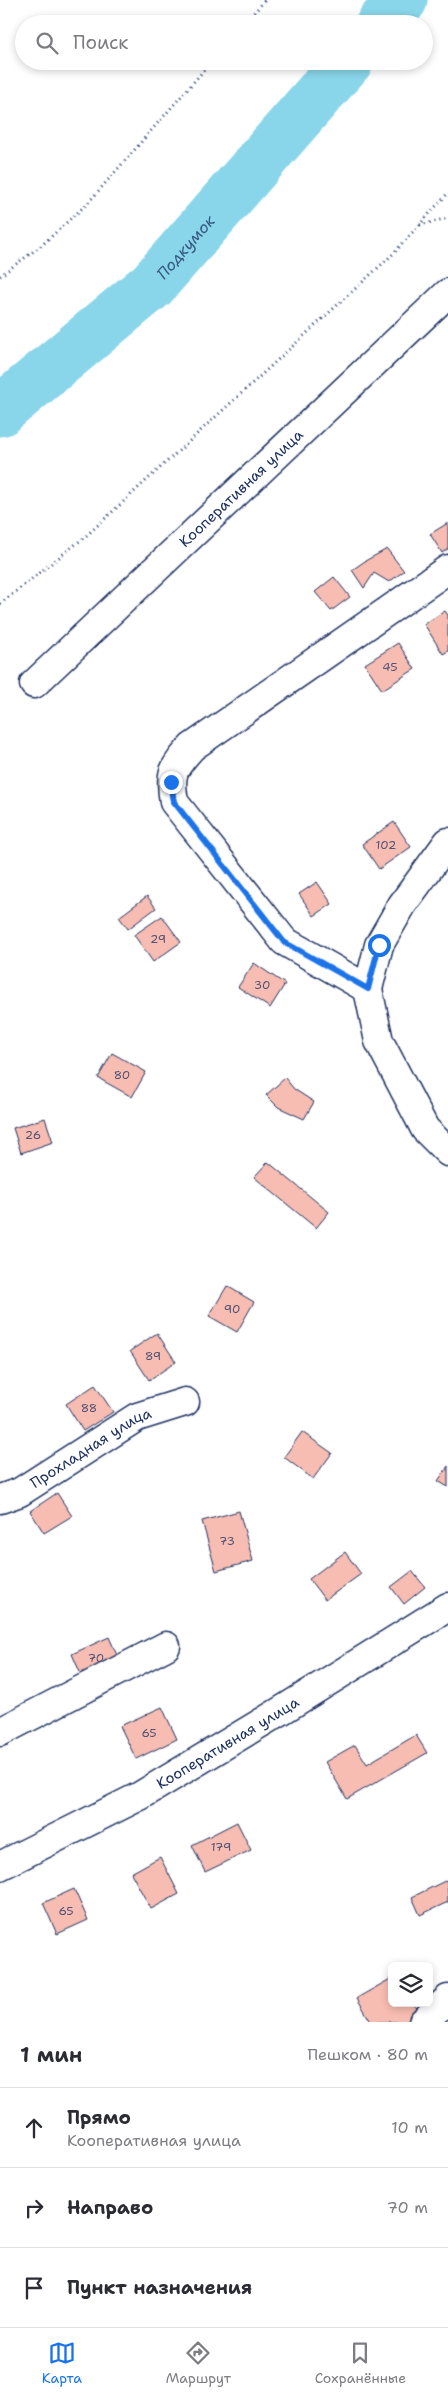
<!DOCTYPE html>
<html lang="ru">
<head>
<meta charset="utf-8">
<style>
  body { margin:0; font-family:"Shantell Sans",sans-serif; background:#f2f2f3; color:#2b2b33 }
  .controls { position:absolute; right:15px; bottom:15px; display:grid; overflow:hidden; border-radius:8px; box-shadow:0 2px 8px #0003 }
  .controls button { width:45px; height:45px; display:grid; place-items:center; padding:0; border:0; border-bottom:1px solid #e1e1e2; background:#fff; color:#2b2b33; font:25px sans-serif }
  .stop { position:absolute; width:15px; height:15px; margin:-11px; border:4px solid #1a73e8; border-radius:50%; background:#fff }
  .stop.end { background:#1a73e8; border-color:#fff; box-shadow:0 1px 5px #0008 }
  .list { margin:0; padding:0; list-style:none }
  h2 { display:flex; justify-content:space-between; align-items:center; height:65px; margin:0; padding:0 20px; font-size:21px }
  h2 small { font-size:16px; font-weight:400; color:#7c7c81 }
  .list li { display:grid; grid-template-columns:32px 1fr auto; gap:15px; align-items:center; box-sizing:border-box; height:80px; padding:0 20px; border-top:1px solid #e1e1e2 }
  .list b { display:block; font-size:19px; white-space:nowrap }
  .list p { margin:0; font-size:16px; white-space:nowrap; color:#7c7c81 }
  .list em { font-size:16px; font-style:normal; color:#7c7c81 }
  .icon { flex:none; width:28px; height:28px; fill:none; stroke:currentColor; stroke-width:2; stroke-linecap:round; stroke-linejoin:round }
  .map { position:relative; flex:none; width:448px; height:2022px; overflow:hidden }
  .search { position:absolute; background:#fff; box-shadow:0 2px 8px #0003; left:15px; right:15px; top:15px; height:55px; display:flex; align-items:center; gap:12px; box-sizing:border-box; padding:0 18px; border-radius:28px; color:#7c7c81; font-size:19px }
  .sheet { height:305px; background:#fff }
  nav { display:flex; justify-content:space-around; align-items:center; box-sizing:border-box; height:70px; border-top:1px solid #e1e1e2; background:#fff; font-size:14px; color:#7c7c81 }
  nav a { display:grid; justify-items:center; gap:2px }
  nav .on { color:#1a73e8 }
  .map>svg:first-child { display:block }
</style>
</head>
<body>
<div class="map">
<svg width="448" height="2022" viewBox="0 0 448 2022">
  <rect width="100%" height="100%" fill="#fff"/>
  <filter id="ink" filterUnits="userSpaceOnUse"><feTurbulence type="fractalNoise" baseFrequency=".02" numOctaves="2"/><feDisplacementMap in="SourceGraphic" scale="10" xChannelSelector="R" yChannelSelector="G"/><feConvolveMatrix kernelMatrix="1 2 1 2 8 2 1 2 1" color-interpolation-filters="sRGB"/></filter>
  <g filter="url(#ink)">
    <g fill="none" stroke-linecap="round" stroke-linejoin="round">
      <!-- river -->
      <g stroke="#89d5e9" stroke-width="51">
        <path d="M 381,24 L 402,0"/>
        <path id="s1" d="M 0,411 L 152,285 L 348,61"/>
      </g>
    </g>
    <!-- building -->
    <g fill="#f8bdb2" stroke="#1b2f5e">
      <path d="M 448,523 L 448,549 L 442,553 L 430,534 Z"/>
      <path d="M 387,549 L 404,571 L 389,582 L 374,573 L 364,588 L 352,570 L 365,561 Z"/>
      <path d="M 334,577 L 350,597 L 331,611 L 315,592 Z"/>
      <path d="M 445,611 L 448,615 L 448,651 L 443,654 L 424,624 Z"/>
      <path d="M 398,643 L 415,669 L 382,690 L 365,664 Z"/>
      <path d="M 394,822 L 411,847 L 379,869 L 362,844 Z"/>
      <path d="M 317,882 L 332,904 L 314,916 L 299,894 Z"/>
      <path d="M 147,896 L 156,908 L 128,929 L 119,917 Z"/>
      <path d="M 162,916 L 181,942 L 153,962 L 134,935 Z"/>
      <path d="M 254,963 L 285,984 L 270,1008 L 238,987 Z"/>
      <path d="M 112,1053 L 146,1072 L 132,1097 L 98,1078 Z"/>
      <path d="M 285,1078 L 294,1089 L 314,1102 L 304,1119 L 278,1107 L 266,1095 Z"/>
      <path d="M 45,1118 L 53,1142 L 21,1153 L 13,1128 Z"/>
      <path d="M 268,1162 L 329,1212 L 316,1228 L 254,1177 Z"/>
      <path d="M 227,1286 L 254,1302 L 237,1332 L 209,1316 Z"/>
      <path d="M 157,1333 L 176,1362 L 149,1380 L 130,1351 Z"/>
      <path d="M 95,1385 L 113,1412 L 83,1431 L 66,1404 Z"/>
      <path d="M 302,1432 L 332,1453 L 313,1479 L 284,1457 Z"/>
      <path d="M 448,1466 L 448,1487 L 438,1481 Z"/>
      <path d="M 57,1493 L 72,1516 L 44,1533 L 30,1511 Z"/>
      <path d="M 239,1511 L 253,1561 L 216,1571 L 202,1521 Z"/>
      <path d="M 345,1552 L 361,1574 L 325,1600 L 309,1579 Z"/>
      <path d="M 412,1571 L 425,1587 L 404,1604 L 391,1587 Z"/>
      <path d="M 109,1637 L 120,1662 L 83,1679 L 72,1654 Z"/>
      <path d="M 162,1707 L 177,1739 L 136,1759 L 120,1726 Z"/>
      <path d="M 416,1735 L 427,1753 L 347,1799 L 325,1762 L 355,1745 L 367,1764 Z"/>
      <path d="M 237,1822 L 251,1850 L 205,1872 L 192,1845 Z"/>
      <path d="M 160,1857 L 179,1894 L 151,1909 L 131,1873 Z"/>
      <path d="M 447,1880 L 448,1902 L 420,1915 L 412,1897 Z"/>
      <path d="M 74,1889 L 88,1920 L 57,1934 L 43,1903 Z"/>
      <path d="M 392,1978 L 392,2003 L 413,2003 L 420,2014 L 405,2022 L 371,2022 L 357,1998 Z"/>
    </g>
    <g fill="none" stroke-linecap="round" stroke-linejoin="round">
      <!-- minor casing -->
      <g stroke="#1b2f5e" stroke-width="31">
        <g id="minor">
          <path id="s2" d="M 34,684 L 448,293"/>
          <path d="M 448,842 L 402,905 L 379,945 L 368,989 L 379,1041 L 425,1129 L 448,1152"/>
          <path d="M 368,989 L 284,941 L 174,802 C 169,773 173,768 192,747 L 448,569"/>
          <path id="s3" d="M 0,1499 L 20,1492 L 137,1417 L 185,1402"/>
          <path d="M 0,1732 L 166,1646"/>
          <path id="s4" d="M 0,1866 L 140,1796 L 284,1709 L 448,1607"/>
          <path d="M 423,2022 L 448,1999"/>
        </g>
      </g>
      <!-- path -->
      <g stroke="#1b2f5e" stroke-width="3" stroke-dasharray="1 4" stroke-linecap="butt">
        <path d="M 244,24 L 265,0"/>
        <path d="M 420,225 L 448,218"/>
        <path d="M 0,276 L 42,245 L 88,203 L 212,61"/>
        <path d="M 0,604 L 86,536 L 393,254 L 448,193"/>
      </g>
      <!-- minor -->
      <use href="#minor" stroke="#fff" stroke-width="28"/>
    </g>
  </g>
  <g fill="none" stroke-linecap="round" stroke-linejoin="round" filter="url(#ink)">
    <!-- route -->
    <path stroke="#1a73e8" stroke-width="6" d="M 171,782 L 174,802 L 284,942 L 368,989 L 379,945"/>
  </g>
  <g text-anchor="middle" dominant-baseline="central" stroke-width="4" stroke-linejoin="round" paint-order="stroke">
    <!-- number labels -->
    <g font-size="12" fill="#525273">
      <text x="390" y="667">45</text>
      <text x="386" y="845">102</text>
      <text x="158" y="939">29</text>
      <text x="262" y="985">30</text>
      <text x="122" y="1075">80</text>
      <text x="33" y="1135">26</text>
      <text x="232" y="1309">90</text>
      <text x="153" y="1356">89</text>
      <text x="89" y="1408">88</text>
      <text x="227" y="1541">73</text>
      <text x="96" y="1658">70</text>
      <text x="149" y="1733">65</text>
      <text x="221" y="1847">179</text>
      <text x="66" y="1911">65</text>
    </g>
    <!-- street labels -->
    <g font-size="15" fill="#1b2f5e" stroke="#fff">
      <text stroke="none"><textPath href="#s2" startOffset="285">Кооперативная улица</textPath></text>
      <text stroke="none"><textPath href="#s3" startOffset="105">Прохладная улица</textPath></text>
      <text stroke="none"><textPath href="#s4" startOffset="259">Кооперативная улица</textPath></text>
    </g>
    <!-- water labels -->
    <g font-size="16" font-style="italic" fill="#365881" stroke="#fff">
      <text stroke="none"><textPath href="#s1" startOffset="248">Подкумок</textPath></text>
    </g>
  </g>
</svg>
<div class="controls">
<button><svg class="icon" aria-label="layers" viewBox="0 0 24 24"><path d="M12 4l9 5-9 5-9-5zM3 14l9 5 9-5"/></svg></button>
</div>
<div class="stop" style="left:379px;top:945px"></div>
<div class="stop end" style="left:171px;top:782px"></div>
<div class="search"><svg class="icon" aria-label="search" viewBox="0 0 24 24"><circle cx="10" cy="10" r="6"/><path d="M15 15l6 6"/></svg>Поиск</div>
</div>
<section class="sheet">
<h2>1 мин<small>Пешком · 80 m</small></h2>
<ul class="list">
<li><svg class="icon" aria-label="ahead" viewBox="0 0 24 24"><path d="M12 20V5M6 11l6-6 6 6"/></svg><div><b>Прямо</b><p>Кооперативная улица</p></div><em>10 m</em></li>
<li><svg class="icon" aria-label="right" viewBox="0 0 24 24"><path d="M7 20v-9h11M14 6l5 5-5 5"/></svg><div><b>Направо</b></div><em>70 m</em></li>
<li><svg class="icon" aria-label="arrive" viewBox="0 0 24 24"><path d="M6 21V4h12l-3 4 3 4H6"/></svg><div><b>Пункт назначения</b></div></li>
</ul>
</section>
<nav>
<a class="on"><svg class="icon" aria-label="map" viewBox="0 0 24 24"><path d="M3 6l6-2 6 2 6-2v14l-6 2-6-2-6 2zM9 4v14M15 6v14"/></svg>Карта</a>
<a><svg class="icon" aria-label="directions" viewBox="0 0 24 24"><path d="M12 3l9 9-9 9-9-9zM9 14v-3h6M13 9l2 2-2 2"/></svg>Маршрут</a>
<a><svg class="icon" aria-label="saved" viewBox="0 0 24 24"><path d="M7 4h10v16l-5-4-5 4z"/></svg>Сохранённые</a>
</nav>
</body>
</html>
